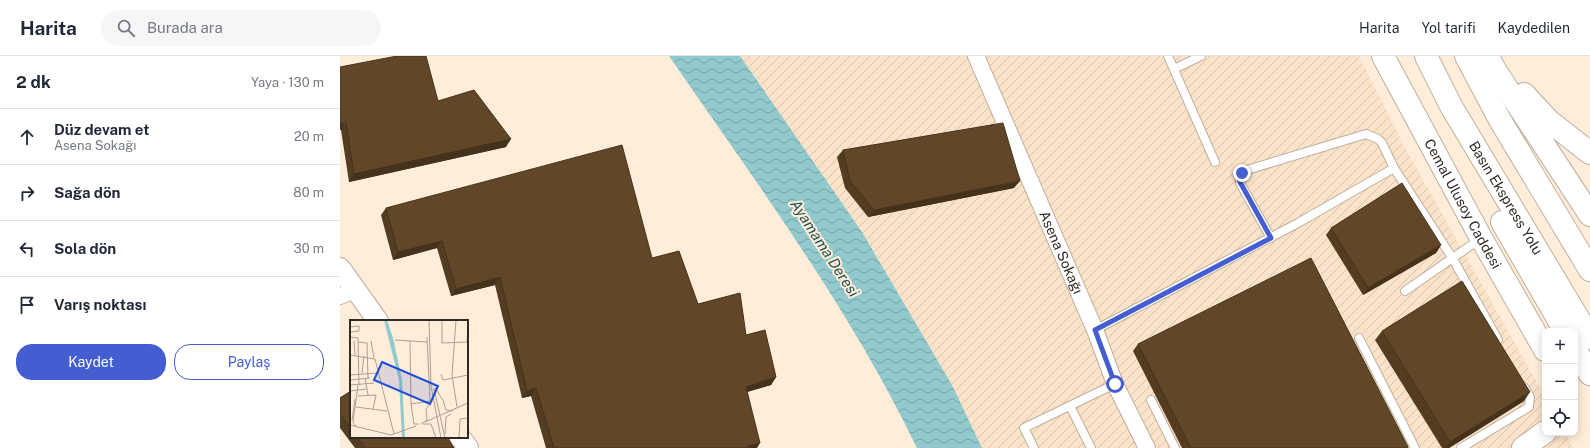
<!DOCTYPE html>
<html lang="tr">
<head>
<meta charset="utf-8">
<style>
  body { margin:0; font-family:"Public Sans",sans-serif; background:#f6f6f7; color:#1f2937 }
  .controls { position:absolute; right:12px; bottom:12px; display:grid; overflow:hidden; border-radius:8px; box-shadow:0 2px 10px #0003 }
  .controls button { width:36px; height:36px; display:grid; place-items:center; padding:0; border:0; border-bottom:1px solid #e0e1e3; background:#fff; color:#1f2937; font:20px sans-serif }
  .stop { position:absolute; width:12px; height:12px; margin:-9px; border:3px solid #445dd1; border-radius:50%; background:#fff }
  .stop.end { background:#445dd1; border-color:#fff; box-shadow:0 1px 4px #0008 }
  .list { margin:0; padding:0; list-style:none }
  h2 { display:flex; justify-content:space-between; align-items:center; height:52px; margin:0; padding:0 16px; font-size:17px }
  h2 small { font-size:13px; font-weight:400; color:#747a83 }
  .list li { display:grid; grid-template-columns:26px 1fr auto; gap:12px; align-items:center; box-sizing:border-box; height:56px; padding:0 16px; border-top:1px solid #e0e1e3 }
  .list b { display:block; font-size:15px; white-space:nowrap }
  .list p { margin:0; font-size:13px; white-space:nowrap; color:#747a83 }
  .list em { font-size:13px; font-style:normal; color:#747a83 }
  .actions { display:flex; gap:8px; padding:12px 16px }
  .actions a { flex:1; padding:9px 0; border:1px solid #445dd1; border-radius:16px; text-align:center; font-size:14px; color:#445dd1 }
  .actions .main { background:#445dd1; color:#fff }
  .icon { flex:none; width:22px; height:22px; fill:none; stroke:currentColor; stroke-width:2; stroke-linecap:round; stroke-linejoin:round }
  .map { position:relative; flex:none; width:1250px; height:392px; overflow:hidden }
  header { display:flex; align-items:center; gap:24px; box-sizing:border-box; height:56px; padding:0 20px; background:#fff; border-bottom:1px solid #e0e1e3 }
  header strong { font-size:19px }
  nav { display:flex; gap:22px; margin-inline-start:auto; font-size:14px }
  .search { width:280px; height:36px; background:#f6f6f7; display:flex; align-items:center; gap:10px; box-sizing:border-box; padding:0 14px; border-radius:22px; color:#747a83; font-size:15px }
  main { display:flex }
  aside { flex:1; background:#fff }
  .map>svg:first-child { display:block }
</style>
</head>
<body>
<header>
<strong>Harita</strong>
<div class="search"><svg class="icon" aria-label="search" viewBox="0 0 24 24"><circle cx="10" cy="10" r="6"/><path d="M15 15l6 6"/></svg>Burada ara</div>
<nav><a>Harita</a><a>Yol tarifi</a><a>Kaydedilen</a></nav>
</header>
<main>
<aside>
<h2>2 dk<small>Yaya · 130 m</small></h2>
<ul class="list">
<li><svg class="icon" aria-label="ahead" viewBox="0 0 24 24"><path d="M12 20V5M6 11l6-6 6 6"/></svg><div><b>Düz devam et</b><p>Asena Sokağı</p></div><em>20 m</em></li>
<li><svg class="icon" aria-label="right" viewBox="0 0 24 24"><path d="M7 20v-9h11M14 6l5 5-5 5"/></svg><div><b>Sağa dön</b></div><em>80 m</em></li>
<li><svg class="icon" aria-label="left" viewBox="0 0 24 24"><path d="M17 20v-9H6M10 6l-5 5 5 5"/></svg><div><b>Sola dön</b></div><em>30 m</em></li>
<li><svg class="icon" aria-label="arrive" viewBox="0 0 24 24"><path d="M6 21V4h12l-3 4 3 4H6"/></svg><div><b>Varış noktası</b></div></li>
</ul>
<div class="actions"><a class="main">Kaydet</a><a>Paylaş</a></div>
</aside>
<div class="map">
<svg width="1250" height="392" viewBox="0 0 1250 392">
  <defs>
    <pattern id="industrial-furrows" width="10" height="10" patternUnits="userSpaceOnUse"><rect width="10" height="10" fill="#fae3c9"/><path d="M-1 1l2-2M0 10L10 0M9 11l2-2" fill="none" stroke="#d7c3ac"/></pattern>
    <pattern id="water-waves" width="16" height="10" patternUnits="userSpaceOnUse"><rect width="16" height="10" fill="#91c9cc"/><path d="M0 5q4-4 8 0t8 0" fill="none" stroke="#77a3a5"/></pattern>
  </defs>
  <rect width="100%" height="100%" fill="#ffedda"/>
  <!-- industrial -->
  <path fill="url(#industrial-furrows)" d="M 400,0 L 1019,0 L 1064,90 L 1205,341 L 1205,377 L 1225,377 L 1233,392 L 642,392 L 612,329 L 522,176 Z"/>
  <!-- water -->
  <path fill="url(#water-waves)" d="M 329,0 L 400,0 L 522,176 L 612,329 L 642,392 L 577,392 C 510,253 416,126 329,0 Z"/>
  <g fill="none" stroke-linecap="round" stroke-linejoin="round">
    <!-- service casing -->
    <g stroke="#bfae9c" stroke-width="10">
      <g id="service">
        <path d="M 828,0 L 875,106"/>
        <path d="M 834,13 L 861,0"/>
        <path d="M 931,182 L 900,127 L 902,117 L 907,114 L 1026,78 L 1038,83 L 1042,87 L 1054,112 L 1113,203 L 1158,284"/>
        <path d="M 1065,235 L 1140,183"/>
        <path d="M 755,274 L 958,167 L 1054,112"/>
        <path d="M 1019,282 L 1075,392"/>
        <path d="M 811,344 L 835,392"/>
        <path d="M 730,350 L 751,392"/>
        <path d="M 694,392 L 684,372 L 775,328"/>
        <path d="M 1121,392 L 1189,351 L 1190,341 L 1184,331"/>
      </g>
    </g>
    <!-- minor casing -->
    <g stroke="#bfae9c" stroke-width="18">
      <g id="minor">
        <path id="s1" d="M 636,0 L 755,274 L 775,328 L 807,392"/>
        <path d="M 0,240 L 15,234"/>
      </g>
    </g>
    <!-- tertiary casing -->
    <g stroke="#bfae9c" stroke-width="22">
      <g id="tertiary">
        <path d="M 0,212 L 38,265"/>
        <path d="M 120,381 L 128,392"/>
      </g>
    </g>
    <!-- secondary casing -->
    <g stroke="#bfae9c" stroke-width="24">
      <g id="secondary">
        <path id="s2" d="M 1043,0 L 1141,182 L 1205,294"/>
        <path d="M 1183,392 L 1205,376"/>
      </g>
    </g>
    <!-- motorway casing -->
    <g stroke="#bfae9c" stroke-width="24">
      <g id="motorway">
        <path id="s3" d="M 1086,0 L 1111,50 L 1250,282"/>
        <path d="M 1126,0 L 1160,64 L 1250,214"/>
        <path d="M 1148,0 L 1155,14 L 1250,159"/>
        <path d="M 1184,38 L 1209,65 L 1250,97"/>
        <path d="M 1162,166 L 1225,275"/>
        <path d="M 1235,293 L 1250,318"/>
      </g>
    </g>
    <!-- service -->
    <use href="#service" stroke="#fff" stroke-width="8"/>
    <!-- minor -->
    <use href="#minor" stroke="#fff" stroke-width="16"/>
    <!-- tertiary -->
    <use href="#tertiary" stroke="#fff" stroke-width="20"/>
    <!-- secondary -->
    <use href="#secondary" stroke="#fff" stroke-width="22"/>
    <!-- motorway -->
    <use href="#motorway" stroke="#fff" stroke-width="22"/>
  </g>
  <!-- wall -->
  <g fill="#533d22">
    <path d="M 57,0 L 98,45 L 166,91 L 9,126 L 1,74 L 0,74 Z"/>
    <path d="M 503,94 L 674,132 L 528,161 L 505,132 L 497,101 Z"/>
    <path d="M 46,152 L 312,202 L 358,248 L 406,279 L 436,321 L 431,329 L 407,336 L 417,392 L 206,392 L 191,340 L 182,342 L 155,229 L 111,240 L 97,192 L 53,204 L 41,159 Z"/>
    <path d="M 991,172 L 1101,189 L 1096,197 L 1023,239 L 986,179 Z"/>
    <path d="M 1042,275 L 1184,345 L 1109,392 L 1102,392 L 1035,284 Z"/>
    <path d="M 798,288 L 1068,391 L 1067,392 L 842,392 L 793,295 Z"/>
    <path d="M 11,335 L 11,381 L 107,381 L 114,392 L 15,392 L 0,372 L 0,342 Z"/>
  </g>
  <!-- shaded-wall -->
  <g fill="#44321c">
    <path d="M 6,66 L 1,74 L 0,74 L 0,68 Z"/>
    <path d="M 171,83 L 166,91 L 9,126 L 14,118 Z"/>
    <path d="M 680,125 L 674,132 L 528,161 L 534,154 Z"/>
    <path d="M 102,185 L 97,192 L 53,204 L 58,196 Z"/>
    <path d="M 1101,189 L 1096,197 L 1023,239 L 1028,232 Z"/>
    <path d="M 160,221 L 155,229 L 111,240 L 116,233 Z"/>
    <path d="M 436,321 L 431,329 L 400,338 L 406,331 Z"/>
    <path d="M 196,332 L 191,340 L 182,342 L 187,335 Z"/>
    <path d="M 1190,336 L 1184,345 L 1109,392 L 1106,392 L 1110,386 Z"/>
    <path d="M 420,387 L 417,392 L 407,392 L 408,390 Z"/>
  </g>
  <!-- building -->
  <g fill="#614728" stroke="#44321c">
    <path d="M 57,0 L 86,0 L 98,45 L 134,34 L 171,83 L 14,118 L 6,66 L 0,68 L 0,11 Z"/>
    <path d="M 663,67 L 680,125 L 534,154 L 510,125 L 503,94 Z"/>
    <path d="M 282,89 L 312,202 L 339,195 L 358,248 L 400,237 L 406,279 L 425,274 L 436,321 L 406,331 L 420,387 L 408,390 L 408,392 L 214,392 L 196,332 L 187,335 L 160,221 L 116,233 L 102,185 L 58,196 L 46,152 Z"/>
    <path d="M 1062,127 L 1101,189 L 1028,232 L 991,172 Z"/>
    <path d="M 971,202 L 1068,391 L 1065,392 L 851,392 L 798,288 Z"/>
    <path d="M 1122,225 L 1190,336 L 1110,386 L 1042,275 Z"/>
    <path d="M 11,335 L 11,373 L 0,358 L 0,342 Z"/>
    <path d="M 17,381 L 107,381 L 114,392 L 25,392 Z"/>
  </g>
  <g fill="none" stroke-linecap="round" stroke-linejoin="round">
    <!-- route -->
    <path stroke="#445dd1" stroke-width="5" d="M 775,328 L 755,274 L 931,182 L 900,126 L 899,123 L 902,117"/>
  </g>
  <g text-anchor="middle" dominant-baseline="central" stroke-width="4" stroke-linejoin="round" paint-order="stroke">
    <!-- street labels -->
    <g font-size="14" fill="#312a23" stroke="#ffedda">
      <text stroke="none"><textPath href="#s3" startOffset="163">Basın Ekspress Yolu</textPath></text>
      <text stroke="none"><textPath href="#s2" startOffset="168">Cemal Ulusoy Caddesi</textPath></text>
      <text stroke="none"><textPath href="#s1" startOffset="214">Asena Sokağı</textPath></text>
    </g>
    <!-- water labels -->
    <g font-size="15" font-style="italic" fill="#1e5052" stroke="#ffedda">
      <text transform="translate(485 192) rotate(57)">Ayamama Deresi</text>
    </g>
  </g>
  <!-- overview -->
  <g transform="translate(10 264)">
    <rect width="118" height="118" fill="#ffedda"/>
    <path d="M 34,0 L 37,0 L 43,18 L 52,60 L 55,118 L 52,118 L 49,60 Z" fill="#91c9cc"/>
    <path fill="none" stroke="#ad9f91" stroke-width="1" d="M 79,0 L 81,66 L 91,118M 92,0 L 92,23 L 118,22M 106,0 L 102,55 L 107,87M 0,7 L 9,6 L 9,11 L 0,12M 0,17 L 8,18 L 9,65M 45,20 L 77,22M 4,21 L 5,35M 21,21 L 24,38M 60,21 L 61,84M 8,22 L 17,23 L 18,58M 117,22 L 118,0M 0,35 L 25,39 L 44,114M 12,53 L 14,36M 91,54 L 93,60 L 118,55M 0,55 L 28,53M 15,58 L 18,75M 0,60 L 20,58M 0,65 L 24,63M 85,68 L 93,80 L 96,90 L 103,91M 84,69 L 95,118M 0,71 L 17,69M 8,76 L 26,75 L 23,89M 6,87 L 37,91M 2,100 L 5,79M 75,102 L 118,83M 69,104 L 64,104 L 61,84 L 80,81 L 77,17M 71,104 L 77,100 L 76,89 L 82,81M 73,104 L 81,104 L 86,118M 0,105 L 41,115 L 66,106M 6,106 L 3,103 L 8,65M 95,114 L 96,97 L 101,94M 109,118 L 110,99 L 118,98"/>
    <path fill="#1d4ed8" fill-opacity="0.15" stroke="#1d4ed8" stroke-width="2" d="M 32,42 L 88,66 L 80,84 L 24,60 Z"/>
    <rect width="118" height="118" fill="none" stroke="#312a23" stroke-width="2"/>
  </g>
</svg>
<div class="controls">
<button>+</button>
<button>−</button>
<button><svg class="icon" aria-label="locate" viewBox="0 0 24 24"><circle cx="12" cy="12" r="6"/><path d="M12 2v4M12 18v4M2 12h4M18 12h4"/></svg></button>
</div>
<div class="stop" style="left:775px;top:328px"></div>
<div class="stop end" style="left:902px;top:117px"></div>
</div>
</main>
</body>
</html>
